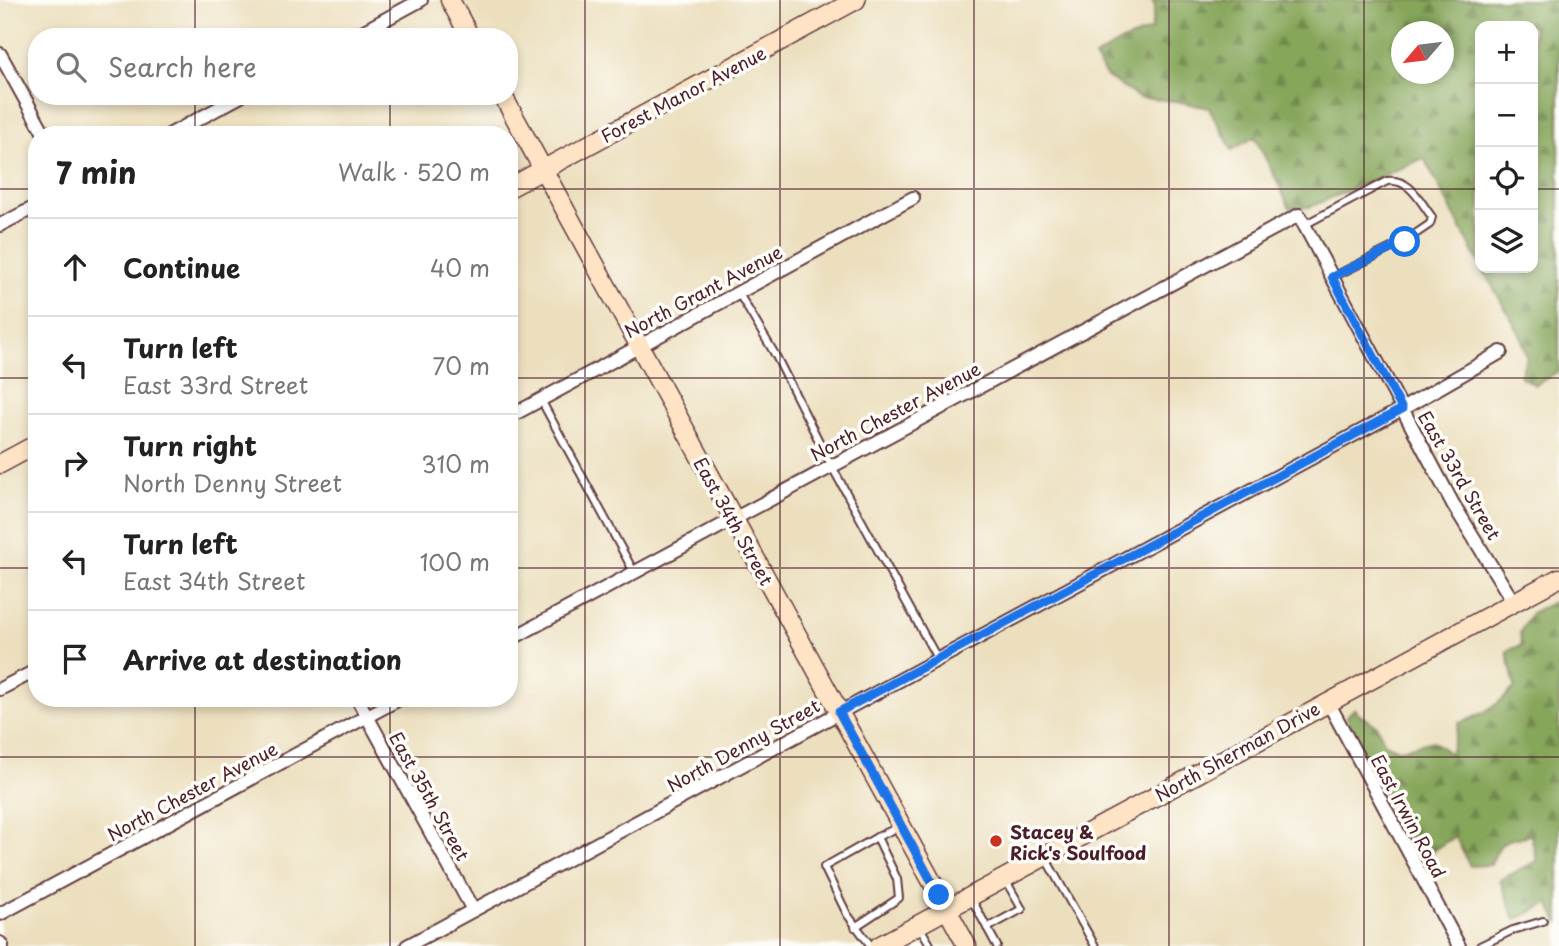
<!DOCTYPE html>
<html lang="en">
<head>
<meta charset="utf-8">
<style>
  body { margin:0; font-family:"Playpen Sans",sans-serif; background:#f2f2f2; color:#222 }
  .controls { position:absolute; right:21px; top:21px; display:grid; overflow:hidden; border-radius:14px; box-shadow:0 4px 10px #0003 }
  .controls button { width:63px; height:63px; display:grid; place-items:center; padding:0; border:0; border-bottom:2px solid #e0e0e0; background:#fff; color:#222; font:35px sans-serif }
  .compass { position:absolute; left:1391px; top:21px; width:63px; height:63px; border-radius:50%; background:#fff; box-shadow:0 4px 10px #0003; rotate:242deg }
  .stop { position:absolute; width:21px; height:21px; margin:-16px; border:5px solid #1a73e8; border-radius:50%; background:#fff }
  .stop.end { background:#1a73e8; border-color:#fff; box-shadow:0 2px 7px #0008 }
  .list { margin:0; padding:0; list-style:none }
  h2 { display:flex; justify-content:space-between; align-items:center; height:91px; margin:0; padding:0 28px; font-size:30px }
  h2 small { font-size:23px; font-weight:400; color:#767676 }
  .list li { display:grid; grid-template-columns:46px 1fr auto; gap:21px; align-items:center; box-sizing:border-box; height:98px; padding:0 28px; border-top:2px solid #e0e0e0 }
  .list b { display:block; font-size:26px; white-space:nowrap }
  .list p { margin:0; font-size:23px; white-space:nowrap; color:#767676 }
  .list em { font-size:23px; font-style:normal; color:#767676 }
  .icon { flex:none; width:38px; height:38px; fill:none; stroke:currentColor; stroke-width:2; stroke-linecap:round; stroke-linejoin:round }
  .map { position:relative; flex:none; width:1559px; height:946px; overflow:hidden }
  .search { position:absolute; background:#fff; box-shadow:0 4px 10px #0003; left:28px; top:28px; width:490px; height:77px; display:flex; align-items:center; gap:18px; box-sizing:border-box; padding:0 24px; border-radius:28px; color:#767676; font-size:26px }
  .panel { position:absolute; background:#fff; box-shadow:0 4px 10px #0003; left:28px; top:126px; width:490px; height:581px; border-radius:28px }
  .map>svg:first-child { display:block }
</style>
</head>
<body>
<div class="map">
<svg width="1559" height="946" viewBox="0 0 1559 946">
  <defs>
    <pattern id="forest-firs" width="22" height="20" patternUnits="userSpaceOnUse" patternTransform="scale(1.75)"><rect width="22" height="20" fill="#86a65a"/><path d="M5 1l3.5 6h-7zM16 11l3.5 6h-7z" fill="#70874b"/></pattern>
  </defs>
  <rect width="100%" height="100%" fill="#fdfcf7"/>
  <filter id="ink" filterUnits="userSpaceOnUse"><feTurbulence type="fractalNoise" baseFrequency=".0143" numOctaves="2"/><feDisplacementMap in="SourceGraphic" scale="14" xChannelSelector="R" yChannelSelector="G"/><feConvolveMatrix kernelMatrix="1 2 1 2 8 2 1 2 1" color-interpolation-filters="sRGB"/></filter>
  <filter id="wash" filterUnits="userSpaceOnUse"><feTurbulence type="fractalNoise" baseFrequency=".00686" numOctaves="4" result="noise"/><feDisplacementMap in="SourceGraphic" scale="28" xChannelSelector="R" yChannelSelector="G"/><feGaussianBlur stdDeviation="1.57" result="paint"/><feColorMatrix in="noise" values="0 0 0 0 0 0 0 0 0 0 0 0 0 0 0 0 0 1.4 0 .05"/><feComposite in="paint" operator="in"/></filter>
  <g filter="url(#wash)">
    <rect width="100%" height="100%" fill="#ecdfbe"/>
    <!-- forest -->
    <g fill="url(#forest-firs)" stroke="#686242" stroke-width="2" fill-rule="evenodd">
      <path d="M 1152,0 L 1559,0 L 1559,371 L 1535,385 L 1520,376 L 1527,357 L 1520,334 L 1482,268 L 1533,268 L 1533,26 L 1480,26 L 1480,265 L 1424,158 L 1310,207 L 1290,208 L 1255,137 L 1232,150 L 1209,108 L 1176,101 L 1139,98 L 1106,76 L 1095,57 L 1122,41 L 1151,30 L 1155,6 ZM 1402,32 L 1444,32 L 1444,74 L 1402,74 Z"/>
      <path d="M 1559,599 L 1559,924 L 1549,903 L 1515,920 L 1500,880 L 1537,861 L 1531,835 C 1504,841 1501,837 1491,865 L 1470,866 L 1455,836 L 1420,859 L 1353,736 L 1347,716 L 1355,708 L 1358,714 L 1376,725 L 1386,745 L 1399,750 L 1433,741 L 1450,754 L 1459,723 C 1482,716 1499,705 1515,687 L 1507,651 L 1522,645 L 1520,633 L 1531,613 Z"/>
    </g>
  </g>
  <g filter="url(#ink)">
    <g fill="none" stroke-linecap="round" stroke-linejoin="round">
      <!-- lane casing -->
      <g stroke="#623c41" stroke-width="10">
        <g id="lane">
          <path d="M 1304,225 L 1387,181 C 1410,178 1419,200 1432,217 L 1430,224 L 1405,241 L 1333,277"/>
          <path d="M 738,292 L 776,356 L 831,465 L 937,658"/>
          <path d="M 541,400 L 634,572"/>
          <path d="M 1046,859 L 1095,946"/>
          <path d="M 971,898 L 997,946"/>
          <path d="M 919,926 L 931,946"/>
          <path d="M 855,927 L 899,898 L 897,879 L 877,837"/>
          <path d="M 987,928 L 1022,909 L 1006,881"/>
          <path d="M 871,946 L 847,914 L 824,867 L 877,837 L 901,826"/>
          <path d="M 1480,946 L 1513,930 L 1543,921"/>
        </g>
      </g>
      <!-- street casing -->
      <g stroke="#623c41" stroke-width="16">
        <g id="street">
          <path d="M 353,37 L 421,0"/>
          <path d="M 0,54 L 45,135"/>
          <path d="M 169,135 L 241,96"/>
          <path d="M 0,225 L 37,206"/>
          <path d="M 509,417 L 913,198"/>
          <path d="M 509,640 L 1299,215 L 1453,504 L 1514,603"/>
          <path d="M 0,689 L 37,670"/>
          <path d="M 357,698 L 473,910"/>
          <path d="M 1328,702 L 1459,946"/>
          <path d="M 0,914 L 401,698"/>
          <path d="M 0,943 L 2,946"/>
          <path d="M 407,946 L 1402,409 L 1501,352"/>
        </g>
      </g>
      <!-- secondary casing -->
      <g stroke="#623c41" stroke-width="21">
        <g id="secondary">
          <path d="M 450,0 L 470,37"/>
          <path d="M 503,96 L 967,946"/>
          <path d="M 509,188 L 856,0"/>
          <path d="M 0,464 L 37,444"/>
          <path d="M 879,946 L 1559,578"/>
        </g>
      </g>
      <!-- lane -->
      <use href="#lane" stroke="#fff" stroke-width="6"/>
      <!-- street -->
      <use href="#street" stroke="#fff" stroke-width="12"/>
      <!-- secondary -->
      <use href="#secondary" stroke="#fee4c5" stroke-width="18"/>
    </g>
  </g>
  <g fill="none" stroke-linecap="round" stroke-linejoin="round" filter="url(#ink)">
    <!-- route -->
    <path stroke="#1a73e8" stroke-width="9" d="M 939,895 L 839,712 L 1402,409 L 1332,277 L 1405,242"/>
  </g>
  <!-- grid -->
  <path fill="none" stroke="#4a1f2b" stroke-width="2" stroke-opacity="0.55" d="M 195,0 L 195,37M 390,0 L 390,37M 585,0 L 585,946M 780,0 L 780,946M 974,0 L 974,946M 1169,0 L 1169,946M 1364,0 L 1364,946M 195,96 L 195,135M 390,96 L 390,135M 0,189 L 37,189M 509,189 L 1480,189M 1533,189 L 1559,189M 0,378 L 37,378M 509,378 L 1559,378M 0,568 L 37,568M 509,568 L 1559,568M 195,698 L 195,946M 390,698 L 390,946M 0,757 L 1559,757"/>
  <!-- markers -->
  <circle fill="#c8321e" stroke="#fdfcf7" stroke-width="2.5" cx="996" cy="841" r="7"/>
  <g text-anchor="middle" dominant-baseline="central" stroke-width="7" stroke-linejoin="round" paint-order="stroke">
    <!-- street labels -->
    <g font-size="18" fill="#4a1f2b" stroke="#fdfcf7">
      <text transform="translate(683 94) rotate(-28)">Forest Manor Avenue</text>
      <text transform="translate(703 291) rotate(-28)">North Grant Avenue</text>
      <text transform="translate(895 411) rotate(-28)">North Chester Avenue</text>
      <text transform="translate(1460 475) rotate(60)">East 33rd Street</text>
      <text transform="translate(734 521) rotate(61)">East 34th Street</text>
      <text transform="translate(743 745) rotate(-29)">North Denny Street</text>
      <text transform="translate(1237 751) rotate(-29)">North Sherman Drive</text>
      <text transform="translate(192 791) rotate(-28)">North Chester Avenue</text>
      <text transform="translate(430 796) rotate(61)">East 35th Street</text>
      <text transform="translate(1409 816) rotate(62)">East Irwin Road</text>
    </g>
    <!-- poi labels -->
    <g font-size="18" font-weight="bold" fill="#4a1f2b" stroke="#fdfcf7" text-anchor="start">
      <text x="1010" y="831">Stacey &amp;<tspan x="1010" dy="21">Rick's Soulfood</tspan></text>
    </g>
  </g>
</svg>
<div class="controls">
<button>+</button>
<button>−</button>
<button><svg class="icon" aria-label="locate" viewBox="0 0 24 24"><circle cx="12" cy="12" r="6"/><path d="M12 2v4M12 18v4M2 12h4M18 12h4"/></svg></button>
<button><svg class="icon" aria-label="layers" viewBox="0 0 24 24"><path d="M12 4l9 5-9 5-9-5zM3 14l9 5 9-5"/></svg></button>
</div>
<svg class="compass" viewBox="-18 -18 36 36"><path d="M0-13l5 13h-10z" fill="#e53935"/><path d="M0 13l5-13h-10z" fill="#767676"/></svg>
<div class="stop" style="left:1405px;top:242px"></div>
<div class="stop end" style="left:939px;top:895px"></div>
<div class="search"><svg class="icon" aria-label="search" viewBox="0 0 24 24"><circle cx="10" cy="10" r="6"/><path d="M15 15l6 6"/></svg>Search here</div>
<section class="panel">
<h2>7 min<small>Walk · 520 m</small></h2>
<ul class="list">
<li><svg class="icon" aria-label="ahead" viewBox="0 0 24 24"><path d="M12 20V5M6 11l6-6 6 6"/></svg><div><b>Continue</b></div><em>40 m</em></li>
<li><svg class="icon" aria-label="left" viewBox="0 0 24 24"><path d="M17 20v-9H6M10 6l-5 5 5 5"/></svg><div><b>Turn left</b><p>East 33rd Street</p></div><em>70 m</em></li>
<li><svg class="icon" aria-label="right" viewBox="0 0 24 24"><path d="M7 20v-9h11M14 6l5 5-5 5"/></svg><div><b>Turn right</b><p>North Denny Street</p></div><em>310 m</em></li>
<li><svg class="icon" aria-label="left" viewBox="0 0 24 24"><path d="M17 20v-9H6M10 6l-5 5 5 5"/></svg><div><b>Turn left</b><p>East 34th Street</p></div><em>100 m</em></li>
<li><svg class="icon" aria-label="arrive" viewBox="0 0 24 24"><path d="M6 21V4h12l-3 4 3 4H6"/></svg><div><b>Arrive at destination</b></div></li>
</ul>
</section>
</div>
</body>
</html>
